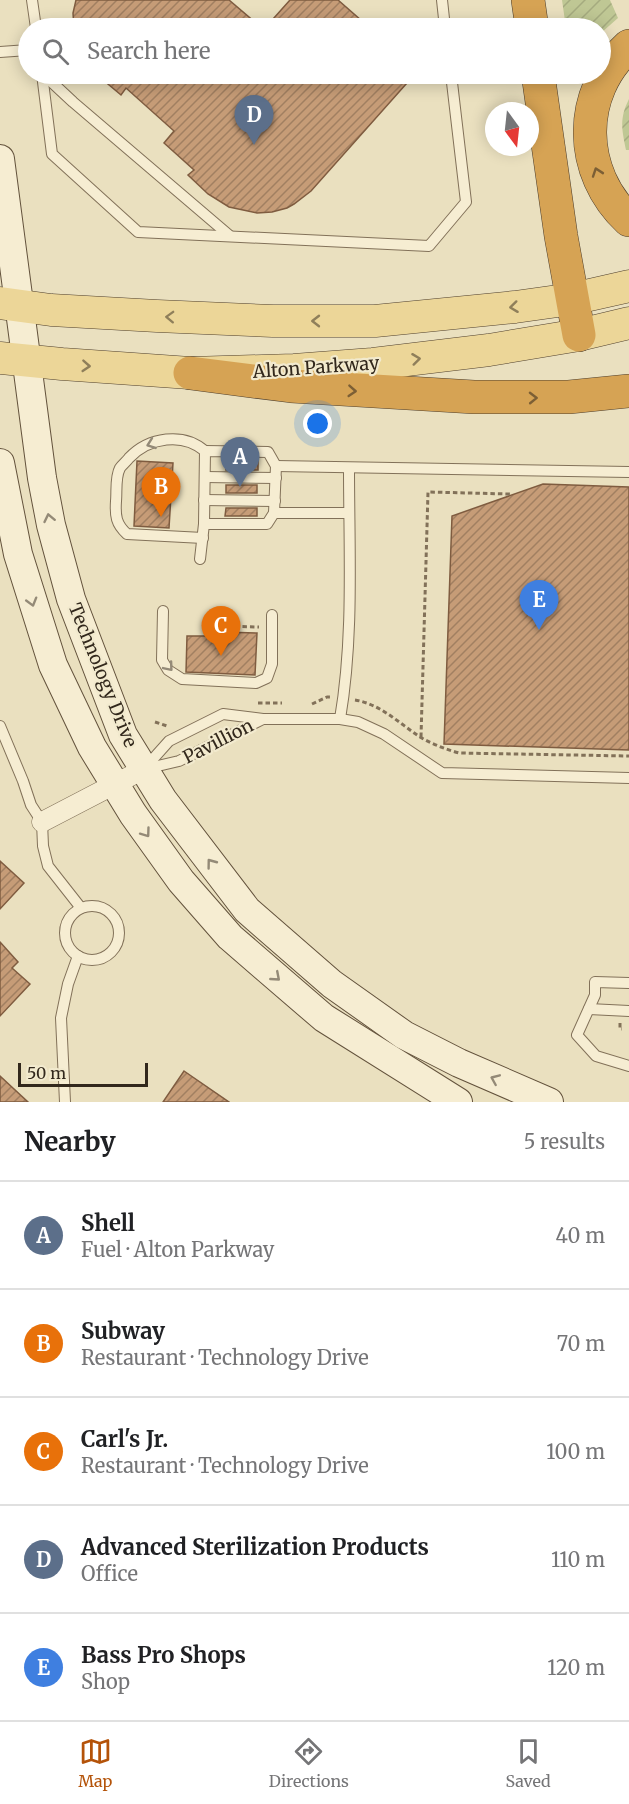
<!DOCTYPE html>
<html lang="en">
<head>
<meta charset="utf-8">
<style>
  body { margin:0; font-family:Merriweather,serif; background:#f2f2f2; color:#202124 }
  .compass { position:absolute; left:485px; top:102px; width:54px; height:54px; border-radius:50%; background:#fff; box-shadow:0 3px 15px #0003; rotate:165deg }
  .scale { position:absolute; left:18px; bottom:15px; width:130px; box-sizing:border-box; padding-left:6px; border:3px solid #32281c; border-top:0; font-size:16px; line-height:21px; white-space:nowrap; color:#32281c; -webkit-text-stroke:4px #f2eace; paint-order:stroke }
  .you { position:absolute; left:318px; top:424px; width:21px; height:21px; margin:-15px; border:4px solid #fff; border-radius:50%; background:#1a73e8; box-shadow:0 0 0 9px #1a73e833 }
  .badge { display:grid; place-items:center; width:39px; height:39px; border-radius:50%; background:#b45309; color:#fff; font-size:20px; font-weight:700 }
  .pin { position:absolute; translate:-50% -50px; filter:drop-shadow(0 2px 3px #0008) }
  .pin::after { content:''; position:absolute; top:32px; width:21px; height:18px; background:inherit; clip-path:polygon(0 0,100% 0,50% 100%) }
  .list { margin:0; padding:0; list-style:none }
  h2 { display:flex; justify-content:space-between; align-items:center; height:78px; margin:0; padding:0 24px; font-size:26px }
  h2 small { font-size:20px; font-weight:400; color:#757577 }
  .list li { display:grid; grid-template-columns:39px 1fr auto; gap:18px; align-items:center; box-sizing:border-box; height:108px; padding:0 24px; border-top:2px solid #e0e0e0 }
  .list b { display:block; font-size:22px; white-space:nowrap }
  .list p { margin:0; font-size:20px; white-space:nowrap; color:#757577 }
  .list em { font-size:20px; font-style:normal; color:#757577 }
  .icon { flex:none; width:33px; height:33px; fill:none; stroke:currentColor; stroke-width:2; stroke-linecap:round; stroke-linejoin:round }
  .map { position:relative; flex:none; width:629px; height:1102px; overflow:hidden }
  .search { position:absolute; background:#fff; box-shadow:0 3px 15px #0003; left:18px; right:18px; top:18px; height:66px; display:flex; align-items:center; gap:15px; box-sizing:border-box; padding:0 21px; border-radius:33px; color:#757577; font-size:22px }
  .sheet { height:618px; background:#fff }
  nav { display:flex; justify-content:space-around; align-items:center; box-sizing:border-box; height:84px; border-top:2px solid #e0e0e0; background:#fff; font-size:16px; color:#757577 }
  nav a { display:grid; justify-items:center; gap:3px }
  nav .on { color:#b45309 }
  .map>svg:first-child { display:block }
</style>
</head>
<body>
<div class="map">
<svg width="629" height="1102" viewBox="0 0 629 1102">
  <defs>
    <pattern id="garden-furrows" width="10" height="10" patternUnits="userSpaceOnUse" patternTransform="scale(1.5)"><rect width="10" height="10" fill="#bfc794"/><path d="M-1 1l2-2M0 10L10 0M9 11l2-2" fill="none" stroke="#a5ab7f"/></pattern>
    <pattern id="building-hatch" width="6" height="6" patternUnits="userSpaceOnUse" patternTransform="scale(1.5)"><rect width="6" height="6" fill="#c69c77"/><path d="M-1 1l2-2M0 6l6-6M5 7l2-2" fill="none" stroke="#a17f61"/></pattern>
  </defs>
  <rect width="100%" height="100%" fill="#eae0bf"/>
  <!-- garden -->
  <g fill="url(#garden-furrows)">
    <path d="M 562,0 L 610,0 L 618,18 L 601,33 L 600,28 L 566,28 Z"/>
    <path d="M 629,99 L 629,150 L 626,150 C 622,129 619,119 629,99 Z"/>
  </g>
  <!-- building -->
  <g fill="url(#building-hatch)" stroke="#7f5c40" stroke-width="1.5">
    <path d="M 76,0 L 229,0 L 262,28 L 74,28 L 73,13 Z"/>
    <path d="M 290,0 L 338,0 L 370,28 L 265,28 Z"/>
    <path d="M 96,74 L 415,74 L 311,191 L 294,204 L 287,208 L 272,212 L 257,213 L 229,207 L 208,194 L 188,175 L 194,170 L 164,143 L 174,131 L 126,88 L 121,95 Z"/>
    <rect x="226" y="459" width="32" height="11"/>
    <path d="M 137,461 L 173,463 L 169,528 L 134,526 Z"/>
    <path d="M 543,484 L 629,487 L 629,750 L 444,744 L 452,516 Z"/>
    <rect x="226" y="485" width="31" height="8"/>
    <path d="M 226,508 L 257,508 L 257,516 L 225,516 Z"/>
    <path d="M 223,632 L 257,633 L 255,675 L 186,672 L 187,636 L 223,636 Z"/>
    <path d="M 0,861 L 24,883 L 0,909 Z"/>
    <path d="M 0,942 L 18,962 L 12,968 L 30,984 L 0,1016 Z"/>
    <path d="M 184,1071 L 229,1102 L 163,1102 Z"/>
    <path d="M 0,1076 L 28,1102 L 0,1102 Z"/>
  </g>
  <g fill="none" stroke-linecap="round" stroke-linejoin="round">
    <!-- lane casing -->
    <g stroke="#827159" stroke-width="12">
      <g id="lane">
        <path d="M 32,0 L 36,28"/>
        <path d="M 442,0 L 445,28"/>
        <path d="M 0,52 L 28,50"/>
        <path d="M 42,74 L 52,154 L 138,232 L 429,246 L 466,202 L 451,74"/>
        <path d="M 43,74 L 73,102 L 230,236"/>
        <path d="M 276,466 L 629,472"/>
        <path d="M 205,477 L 276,478"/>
        <path d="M 204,500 L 275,501"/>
        <path d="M 204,524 L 205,451 L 268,452 L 276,466 L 274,513 L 349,513"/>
        <path d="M 203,538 L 127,534 C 116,524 115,516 116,501 C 117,491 115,477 120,468 C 122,465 127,461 129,458 C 149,437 183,432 205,451"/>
        <path d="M 200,559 L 204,524 L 267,524 L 274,513"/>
        <path d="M 163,611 L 162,660 L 168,670 L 182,679 L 256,683 L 267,678 L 272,664 L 272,615"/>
        <path d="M 340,719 C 354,637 349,551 349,468"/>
        <path d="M 0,726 L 23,781 L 31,805 L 42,822 L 43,846 L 48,866 L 81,908"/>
        <path d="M 144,769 L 169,741 L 223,714 L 263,719 L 340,719 L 358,722 L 384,734 L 442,773 L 629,778"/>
        <path d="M 145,769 L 179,761 L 263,719"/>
        <circle cx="92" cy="933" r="27"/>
        <path d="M 629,983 L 595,982 L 595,995 L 577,1035 L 596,1056 L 629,1066"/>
        <path d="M 589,1009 L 629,1011"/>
        <path d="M 65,1102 L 61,1018 L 68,984 L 78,956"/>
      </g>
    </g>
    <!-- street casing -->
    <g stroke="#827159" stroke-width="21">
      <path id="street" d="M 42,822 L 144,769"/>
    </g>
    <!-- secondary casing -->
    <g stroke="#63523c" stroke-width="30">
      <g id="secondary">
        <path d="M 0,159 L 42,478 L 51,525 L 71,599 L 123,735 L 163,800 L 247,910 L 332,984 L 404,1035 L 459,1063 L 549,1102"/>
        <path d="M 0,463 L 18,554 L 53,665 L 92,747 L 133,814 L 181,881 L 230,937 L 324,1018 L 458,1102"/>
      </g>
    </g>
    <!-- primary casing -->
    <g stroke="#4f3f2d" stroke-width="33">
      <g id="primary">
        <path d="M 0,303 L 51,310 L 157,316 L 273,321 L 375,321 L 515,307 L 572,299 L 629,286"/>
        <path d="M 0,358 L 62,364 L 190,373 L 294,370 L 373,364 L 489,350 L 579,335 L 629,323"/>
      </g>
    </g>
    <!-- highway casing -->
    <g stroke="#4f3f2d" stroke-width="34">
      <g id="highway">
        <path d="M 528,0 L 532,28"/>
        <path d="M 629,46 C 576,93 578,173 629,220"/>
        <path d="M 538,74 L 561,236 L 579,335"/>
        <path d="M 190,373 L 291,386 L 474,397 L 569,397 L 629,391"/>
      </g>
    </g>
    <!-- path -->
    <g stroke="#827159" stroke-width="3" stroke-dasharray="4.5 3" stroke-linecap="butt">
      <path d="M 217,639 L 218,626 L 259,627"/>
      <path d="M 355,700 C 380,704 399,723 420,737 C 432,744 445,749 459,753 L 629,756"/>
      <path d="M 258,703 L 282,703"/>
      <path d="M 312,704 L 327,697 L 331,697"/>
      <path d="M 155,722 L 167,726"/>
      <path d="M 421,737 L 428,492 L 510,494"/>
      <path d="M 620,1023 L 620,1029 L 622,1029"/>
    </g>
    <!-- lane -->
    <use href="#lane" stroke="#f6edd2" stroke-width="10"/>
    <!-- street -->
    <use href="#street" stroke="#f6edd2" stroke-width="20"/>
    <!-- secondary -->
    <use href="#secondary" stroke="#f6edd2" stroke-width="28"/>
    <!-- primary -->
    <use href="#primary" stroke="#ecd698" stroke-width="32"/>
    <!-- highway -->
    <use href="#highway" stroke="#d6a354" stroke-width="33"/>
  </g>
  <!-- one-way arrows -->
  <defs><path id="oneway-chevron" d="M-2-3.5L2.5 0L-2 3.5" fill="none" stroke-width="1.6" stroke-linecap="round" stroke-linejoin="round" transform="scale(1.5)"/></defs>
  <g stroke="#7c5f35">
    <use href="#oneway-chevron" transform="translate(597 172) rotate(-109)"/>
    <use href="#oneway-chevron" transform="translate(352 391) rotate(4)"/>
    <use href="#oneway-chevron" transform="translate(533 398) rotate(-1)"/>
  </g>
  <g stroke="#8f7f5a">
    <use href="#oneway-chevron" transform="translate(514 307) rotate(173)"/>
    <use href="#oneway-chevron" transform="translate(170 317) rotate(-178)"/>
    <use href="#oneway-chevron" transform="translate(316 321) rotate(180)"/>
    <use href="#oneway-chevron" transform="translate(416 359) rotate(-7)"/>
    <use href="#oneway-chevron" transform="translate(86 366) rotate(4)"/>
  </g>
  <g stroke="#948a77">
    <use href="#oneway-chevron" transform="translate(151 444) rotate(160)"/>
    <use href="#oneway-chevron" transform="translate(49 518) rotate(-102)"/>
    <use href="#oneway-chevron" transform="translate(32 602) rotate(74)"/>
    <use href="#oneway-chevron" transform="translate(169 667) rotate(50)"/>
    <use href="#oneway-chevron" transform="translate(146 833) rotate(54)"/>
    <use href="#oneway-chevron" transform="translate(211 863) rotate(-127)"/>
    <use href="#oneway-chevron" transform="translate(276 977) rotate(41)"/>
    <use href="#oneway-chevron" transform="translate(495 1079) rotate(-157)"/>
  </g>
  <g text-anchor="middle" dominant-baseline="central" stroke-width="4.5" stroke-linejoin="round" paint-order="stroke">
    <!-- street labels -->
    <g font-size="18" fill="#32281c" stroke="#f2eace">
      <text transform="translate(316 367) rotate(-4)">Alton Parkway</text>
      <text transform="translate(103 675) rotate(68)">Technology Drive</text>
      <text transform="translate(218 741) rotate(-27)">Pavillion</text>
    </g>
  </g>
</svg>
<svg class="compass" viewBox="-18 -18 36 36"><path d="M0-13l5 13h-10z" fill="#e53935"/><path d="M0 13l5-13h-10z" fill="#757577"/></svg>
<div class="scale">50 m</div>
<div class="you"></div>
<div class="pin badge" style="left:240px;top:487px;background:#5c6f8a">A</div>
<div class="pin badge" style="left:161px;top:517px;background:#e8710a">B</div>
<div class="pin badge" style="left:221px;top:656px;background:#e8710a">C</div>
<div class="pin badge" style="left:254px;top:145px;background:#5c6f8a">D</div>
<div class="pin badge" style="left:539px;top:630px;background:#3f7fe0">E</div>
<div class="search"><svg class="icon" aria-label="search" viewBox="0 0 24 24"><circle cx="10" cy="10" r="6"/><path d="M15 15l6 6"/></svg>Search here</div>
</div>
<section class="sheet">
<h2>Nearby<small>5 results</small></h2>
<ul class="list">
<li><span class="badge" style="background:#5c6f8a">A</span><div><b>Shell</b><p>Fuel · Alton Parkway</p></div><em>40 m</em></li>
<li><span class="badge" style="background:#e8710a">B</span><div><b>Subway</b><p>Restaurant · Technology Drive</p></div><em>70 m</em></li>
<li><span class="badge" style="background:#e8710a">C</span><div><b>Carl's Jr.</b><p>Restaurant · Technology Drive</p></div><em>100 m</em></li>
<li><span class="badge" style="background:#5c6f8a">D</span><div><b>Advanced Sterilization Products</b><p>Office</p></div><em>110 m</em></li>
<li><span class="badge" style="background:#3f7fe0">E</span><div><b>Bass Pro Shops</b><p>Shop</p></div><em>120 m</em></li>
</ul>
</section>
<nav>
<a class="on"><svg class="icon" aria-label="map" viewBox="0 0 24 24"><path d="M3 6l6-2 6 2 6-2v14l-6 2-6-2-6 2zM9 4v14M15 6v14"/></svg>Map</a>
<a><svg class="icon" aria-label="directions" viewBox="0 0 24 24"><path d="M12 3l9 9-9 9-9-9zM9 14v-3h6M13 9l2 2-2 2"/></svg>Directions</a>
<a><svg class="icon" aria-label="saved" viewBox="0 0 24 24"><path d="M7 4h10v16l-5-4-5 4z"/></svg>Saved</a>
</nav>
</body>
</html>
